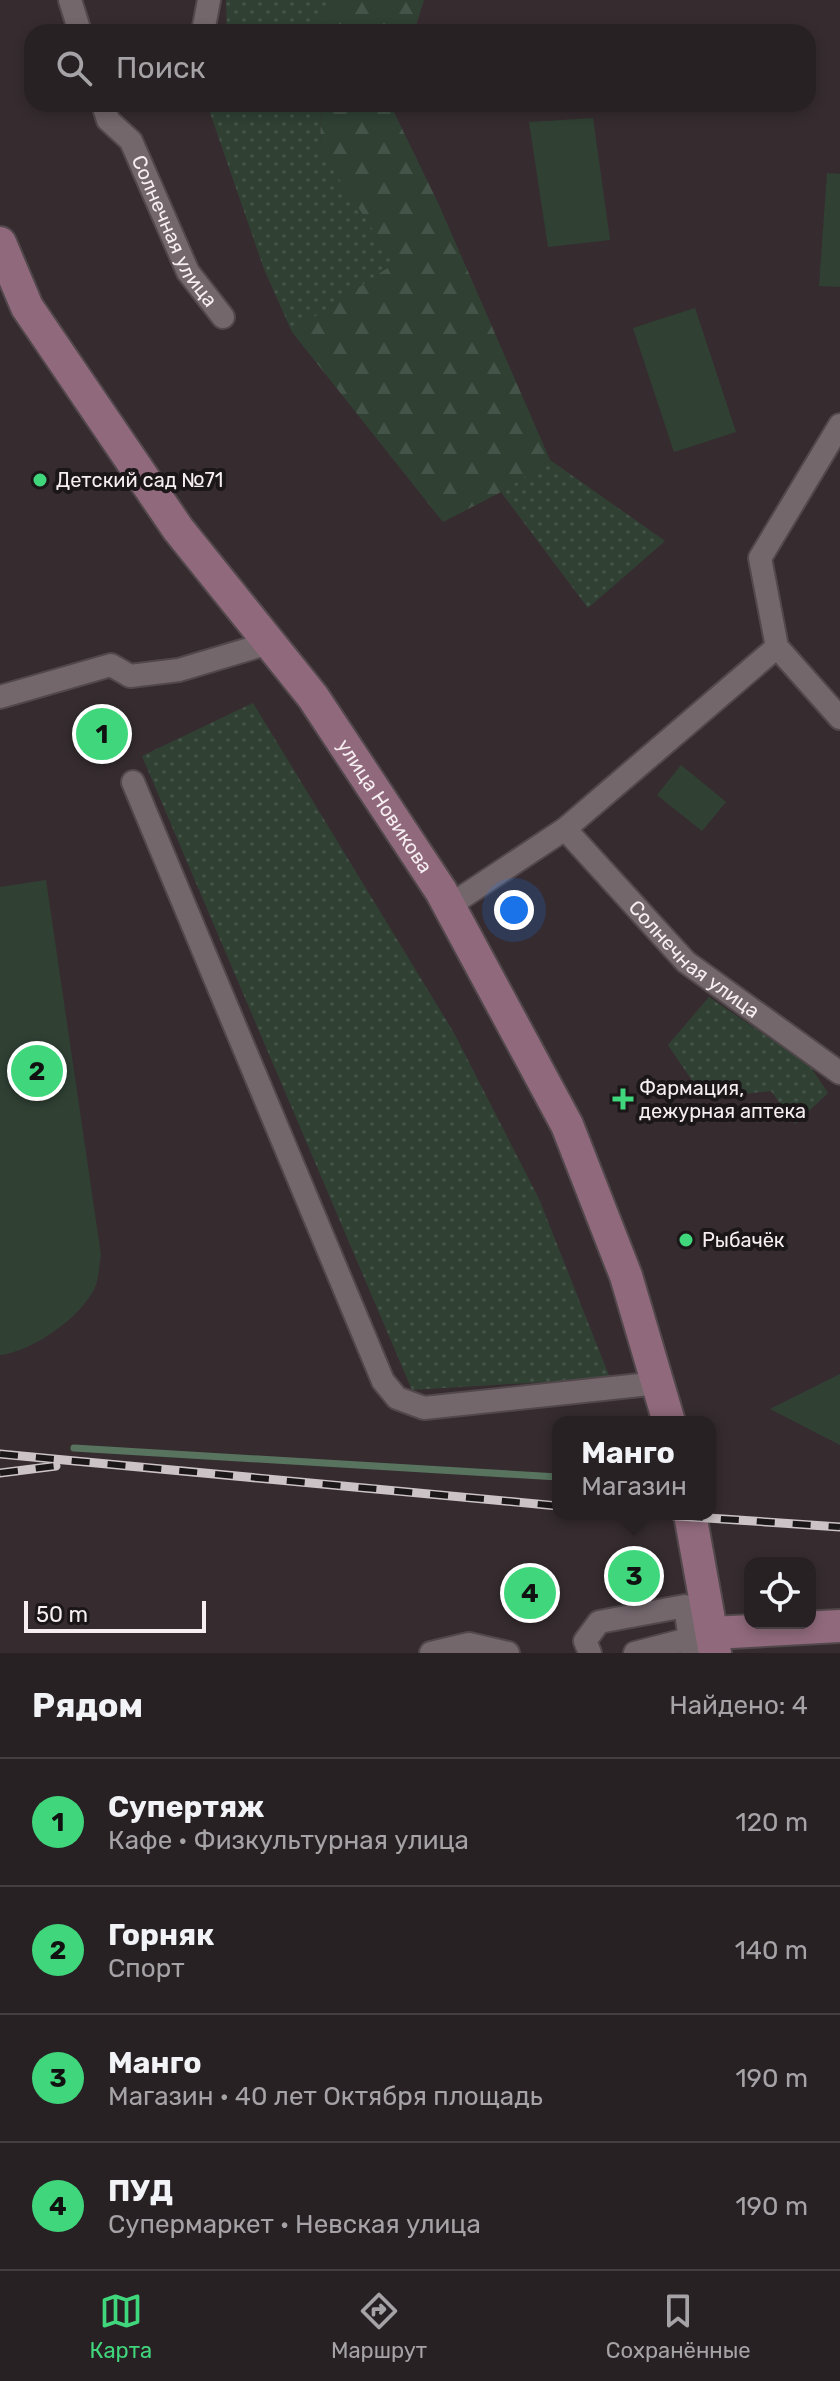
<!DOCTYPE html>
<html lang="ru">
<head>
<meta charset="utf-8">
<style>
  body { margin:0; font-family:Rubik,sans-serif; background:#30292c; color:#f1f3f6 }
  .controls { position:absolute; right:24px; bottom:24px; display:grid; overflow:hidden; border-radius:16px; box-shadow:0 4px 12px #0003 }
  .controls button { width:72px; height:72px; display:grid; place-items:center; padding:0; border:0; border-bottom:2px solid #443e41; background:#282124; color:#f1f3f6; font:40px sans-serif }
  .scale { position:absolute; left:24px; bottom:20px; width:182px; box-sizing:border-box; padding-left:8px; border:4px solid #f6eef1; border-top:0; font-size:22px; line-height:28px; white-space:nowrap; color:#f6eef1; -webkit-text-stroke:6px #1b1618; paint-order:stroke }
  .you { position:absolute; left:514px; top:910px; width:28px; height:28px; margin:-20px; border:6px solid #fff; border-radius:50%; background:#1a73e8; box-shadow:0 0 0 12px #1a73e833 }
  .badge { display:grid; place-items:center; width:52px; height:52px; border-radius:50%; background:#40d77c; color:#111; font-size:26px; font-weight:700 }
  .pin { position:absolute; translate:-50% -50%; border:4px solid #fff; box-shadow:0 2px 8px #0006 }
  .popup { position:absolute; left:552px; top:1416px; width:164px; height:104px; box-sizing:border-box; display:grid; place-content:center; border-radius:16px; background:#282124; filter:drop-shadow(0 2px 6px #0005); font-size:26px; white-space:nowrap; color:#a5a3a6 }
  .popup b { font-size:30px; color:#f1f3f6 }
  .popup::after { content:''; position:absolute; left:50%; top:100%; margin-left:-16px; border:16px solid transparent; border-top-color:#282124 }
  .list { margin:0; padding:0; list-style:none }
  h2 { display:flex; justify-content:space-between; align-items:center; height:104px; margin:0; padding:0 32px; font-size:34px }
  h2 small { font-size:26px; font-weight:400; color:#a5a3a6 }
  .list li { display:grid; grid-template-columns:52px 1fr auto; gap:24px; align-items:center; box-sizing:border-box; height:128px; padding:0 32px; border-top:2px solid #443e41 }
  .list b { display:block; font-size:30px; white-space:nowrap }
  .list p { margin:0; font-size:26px; white-space:nowrap; color:#a5a3a6 }
  .list em { font-size:26px; font-style:normal; color:#a5a3a6 }
  .icon { flex:none; width:44px; height:44px; fill:none; stroke:currentColor; stroke-width:2; stroke-linecap:round; stroke-linejoin:round }
  .map { position:relative; flex:none; width:840px; height:1653px; overflow:hidden }
  .search { position:absolute; background:#282124; box-shadow:0 4px 12px #0003; left:24px; right:24px; top:24px; height:88px; display:flex; align-items:center; gap:20px; box-sizing:border-box; padding:0 28px; border-radius:24px; color:#a5a3a6; font-size:30px }
  .sheet { height:616px; background:#282124 }
  nav { display:flex; justify-content:space-around; align-items:center; box-sizing:border-box; height:112px; border-top:2px solid #443e41; background:#282124; font-size:22px; color:#a5a3a6 }
  nav a { display:grid; justify-items:center; gap:4px }
  nav .on { color:#40d77c }
  .map>svg:first-child { display:block }
</style>
</head>
<body>
<div class="map">
<svg width="840" height="1653" viewBox="0 0 840 1653">
  <defs>
    <pattern id="grass-dots" width="8" height="8" patternUnits="userSpaceOnUse" patternTransform="scale(2)"><rect width="8" height="8" fill="#304134"/><path d="M2 2h.1M6 6h.1" fill="none" stroke="#445448" stroke-width="1.8" stroke-linecap="round"/></pattern>
    <pattern id="forest-firs" width="22" height="20" patternUnits="userSpaceOnUse" patternTransform="scale(2)"><rect width="22" height="20" fill="#304134"/><path d="M5 1l3.5 6h-7zM16 11l3.5 6h-7z" fill="#445448"/></pattern>
  </defs>
  <rect width="100%" height="100%" fill="#362c30"/>
  <!-- grass -->
  <g fill="url(#grass-dots)">
    <path d="M 226,0 L 333,0 L 323,16 L 322,32 L 227,32 Z"/>
    <path d="M 207,104 L 321,104 L 320,150 L 395,263 L 292,332 L 264,269 Z"/>
    <path d="M 550,460 L 665,541 L 588,608 L 501,492 Z"/>
    <path d="M 253,703 L 454,1033 L 539,1199 L 610,1378 L 412,1390 L 142,756 Z"/>
    <path d="M 709,997 L 810,1066 L 828,1093 L 795,1124 L 771,1091 L 704,1098 L 668,1045 Z"/>
  </g>
  <!-- forest -->
  <g fill="url(#forest-firs)">
    <path d="M 333,0 L 424,0 L 414,32 L 322,32 L 323,16 Z"/>
    <path d="M 321,104 L 390,104 L 439,205 L 550,460 L 501,492 L 443,522 L 292,332 L 395,263 L 320,150 Z"/>
  </g>
  <!-- park -->
  <g fill="#304134">
    <path d="M 593,118 L 610,240 L 548,247 L 529,122 Z"/>
    <path d="M 827,173 L 840,174 L 840,287 L 819,286 Z"/>
    <path d="M 695,308 L 736,432 L 674,452 L 633,328 Z"/>
    <path d="M 681,765 L 726,802 L 702,831 L 657,795 Z"/>
    <path d="M 46,880 L 101,1255 C 99,1265 99,1278 95,1287 C 82,1317 33,1351 0,1355 L 0,887 Z"/>
    <path d="M 840,1374 L 840,1445 L 770,1409 Z"/>
  </g>
  <g fill="none" stroke-linecap="round" stroke-linejoin="round">
    <!-- stream -->
    <path stroke="#58745f" stroke-width="7" d="M 74,1448 L 558,1477"/>
    <!-- street casing -->
    <g stroke="#52484c" stroke-width="26">
      <g id="street">
        <path d="M 70,0 L 80,32"/>
        <path d="M 203,32 L 209,0"/>
        <path id="s1" d="M 103,104 L 108,120 L 131,141 L 188,272 L 223,317"/>
        <path d="M 840,425 L 760,558 L 777,647 L 840,718"/>
        <path d="M 0,697 L 111,665 L 130,676 L 179,670 L 269,643"/>
        <path d="M 133,782 L 383,1381 L 397,1398 L 424,1408 L 659,1383"/>
        <path id="s2" d="M 565,829 L 686,962 L 840,1073"/>
        <path d="M 449,906 L 565,829 L 777,647"/>
        <path d="M 431,1653 L 469,1644 L 508,1653"/>
        <path d="M 590,1653 L 585,1641 L 599,1622 L 685,1606 L 692,1653"/>
        <path d="M 635,1653 L 704,1635"/>
      </g>
    </g>
    <!-- secondary casing -->
    <g stroke="#52484c" stroke-width="36">
      <g id="secondary">
        <path id="s3" d="M 0,243 L 27,307 L 178,529 L 313,697 L 441,891 L 567,1125 L 626,1276 L 669,1422"/>
        <path d="M 690,1514 L 715,1653"/>
        <path d="M 713,1633 L 840,1626"/>
      </g>
    </g>
    <!-- street -->
    <use href="#street" stroke="#73676c" stroke-width="22"/>
    <!-- secondary -->
    <use href="#secondary" stroke="#906a7c" stroke-width="32"/>
    <!-- rail casing -->
    <g stroke="#cbc3c6" stroke-width="9">
      <g id="rail">
        <path d="M 0,1454 L 558,1506"/>
        <path d="M 0,1473 L 56,1466"/>
        <path d="M 649,1514 L 840,1527"/>
      </g>
    </g>
    <!-- rail -->
    <use href="#rail" stroke="#1b1618" stroke-width="6" stroke-dasharray="18" stroke-linecap="butt"/>
  </g>
  <!-- markers -->
  <g fill="#40d77c" stroke="#1b1618" stroke-width="3">
    <circle cx="40" cy="480" r="8"/>
    <path d="M619 1087h8v8h8v8h-8v8h-8v-8h-8v-8h8z"/>
    <circle cx="686" cy="1240" r="8"/>
  </g>
  <g text-anchor="middle" dominant-baseline="central" stroke-width="8" stroke-linejoin="round" paint-order="stroke">
    <!-- street labels -->
    <g font-size="20" fill="#f6eef1" stroke="#1b1618">
      <text stroke="none"><textPath href="#s1" startOffset="148">Солнечная улица</textPath></text>
      <text stroke="none"><textPath href="#s3" startOffset="684">улица Новикова</textPath></text>
      <text stroke="none"><textPath href="#s2" startOffset="184">Солнечная улица</textPath></text>
    </g>
    <!-- poi labels -->
    <g font-size="20" fill="#f6eef1" stroke="#1b1618" text-anchor="start">
      <text x="56" y="480">Детский сад №71</text>
      <text x="639" y="1088">Фармация,<tspan x="639" dy="23">дежурная аптека</tspan></text>
      <text x="702" y="1240">Рыбачёк</text>
    </g>
  </g>
</svg>
<div class="controls">
<button><svg class="icon" aria-label="locate" viewBox="0 0 24 24"><circle cx="12" cy="12" r="6"/><path d="M12 2v4M12 18v4M2 12h4M18 12h4"/></svg></button>
</div>
<div class="scale">50 m</div>
<div class="you"></div>
<div class="pin badge" style="left:102px;top:734px">1</div>
<div class="pin badge" style="left:37px;top:1071px">2</div>
<div class="pin badge" style="left:634px;top:1576px">3</div>
<div class="popup"><b>Манго</b>Магазин</div>
<div class="pin badge" style="left:530px;top:1593px">4</div>
<div class="search"><svg class="icon" aria-label="search" viewBox="0 0 24 24"><circle cx="10" cy="10" r="6"/><path d="M15 15l6 6"/></svg>Поиск</div>
</div>
<section class="sheet">
<h2>Рядом<small>Найдено: 4</small></h2>
<ul class="list">
<li><span class="badge">1</span><div><b>Супертяж</b><p>Кафе · Физкультурная улица</p></div><em>120 m</em></li>
<li><span class="badge">2</span><div><b>Горняк</b><p>Спорт</p></div><em>140 m</em></li>
<li><span class="badge">3</span><div><b>Манго</b><p>Магазин · 40 лет Октября площадь</p></div><em>190 m</em></li>
<li><span class="badge">4</span><div><b>ПУД</b><p>Супермаркет · Невская улица</p></div><em>190 m</em></li>
</ul>
</section>
<nav>
<a class="on"><svg class="icon" aria-label="map" viewBox="0 0 24 24"><path d="M3 6l6-2 6 2 6-2v14l-6 2-6-2-6 2zM9 4v14M15 6v14"/></svg>Карта</a>
<a><svg class="icon" aria-label="directions" viewBox="0 0 24 24"><path d="M12 3l9 9-9 9-9-9zM9 14v-3h6M13 9l2 2-2 2"/></svg>Маршрут</a>
<a><svg class="icon" aria-label="saved" viewBox="0 0 24 24"><path d="M7 4h10v16l-5-4-5 4z"/></svg>Сохранённые</a>
</nav>
</body>
</html>
